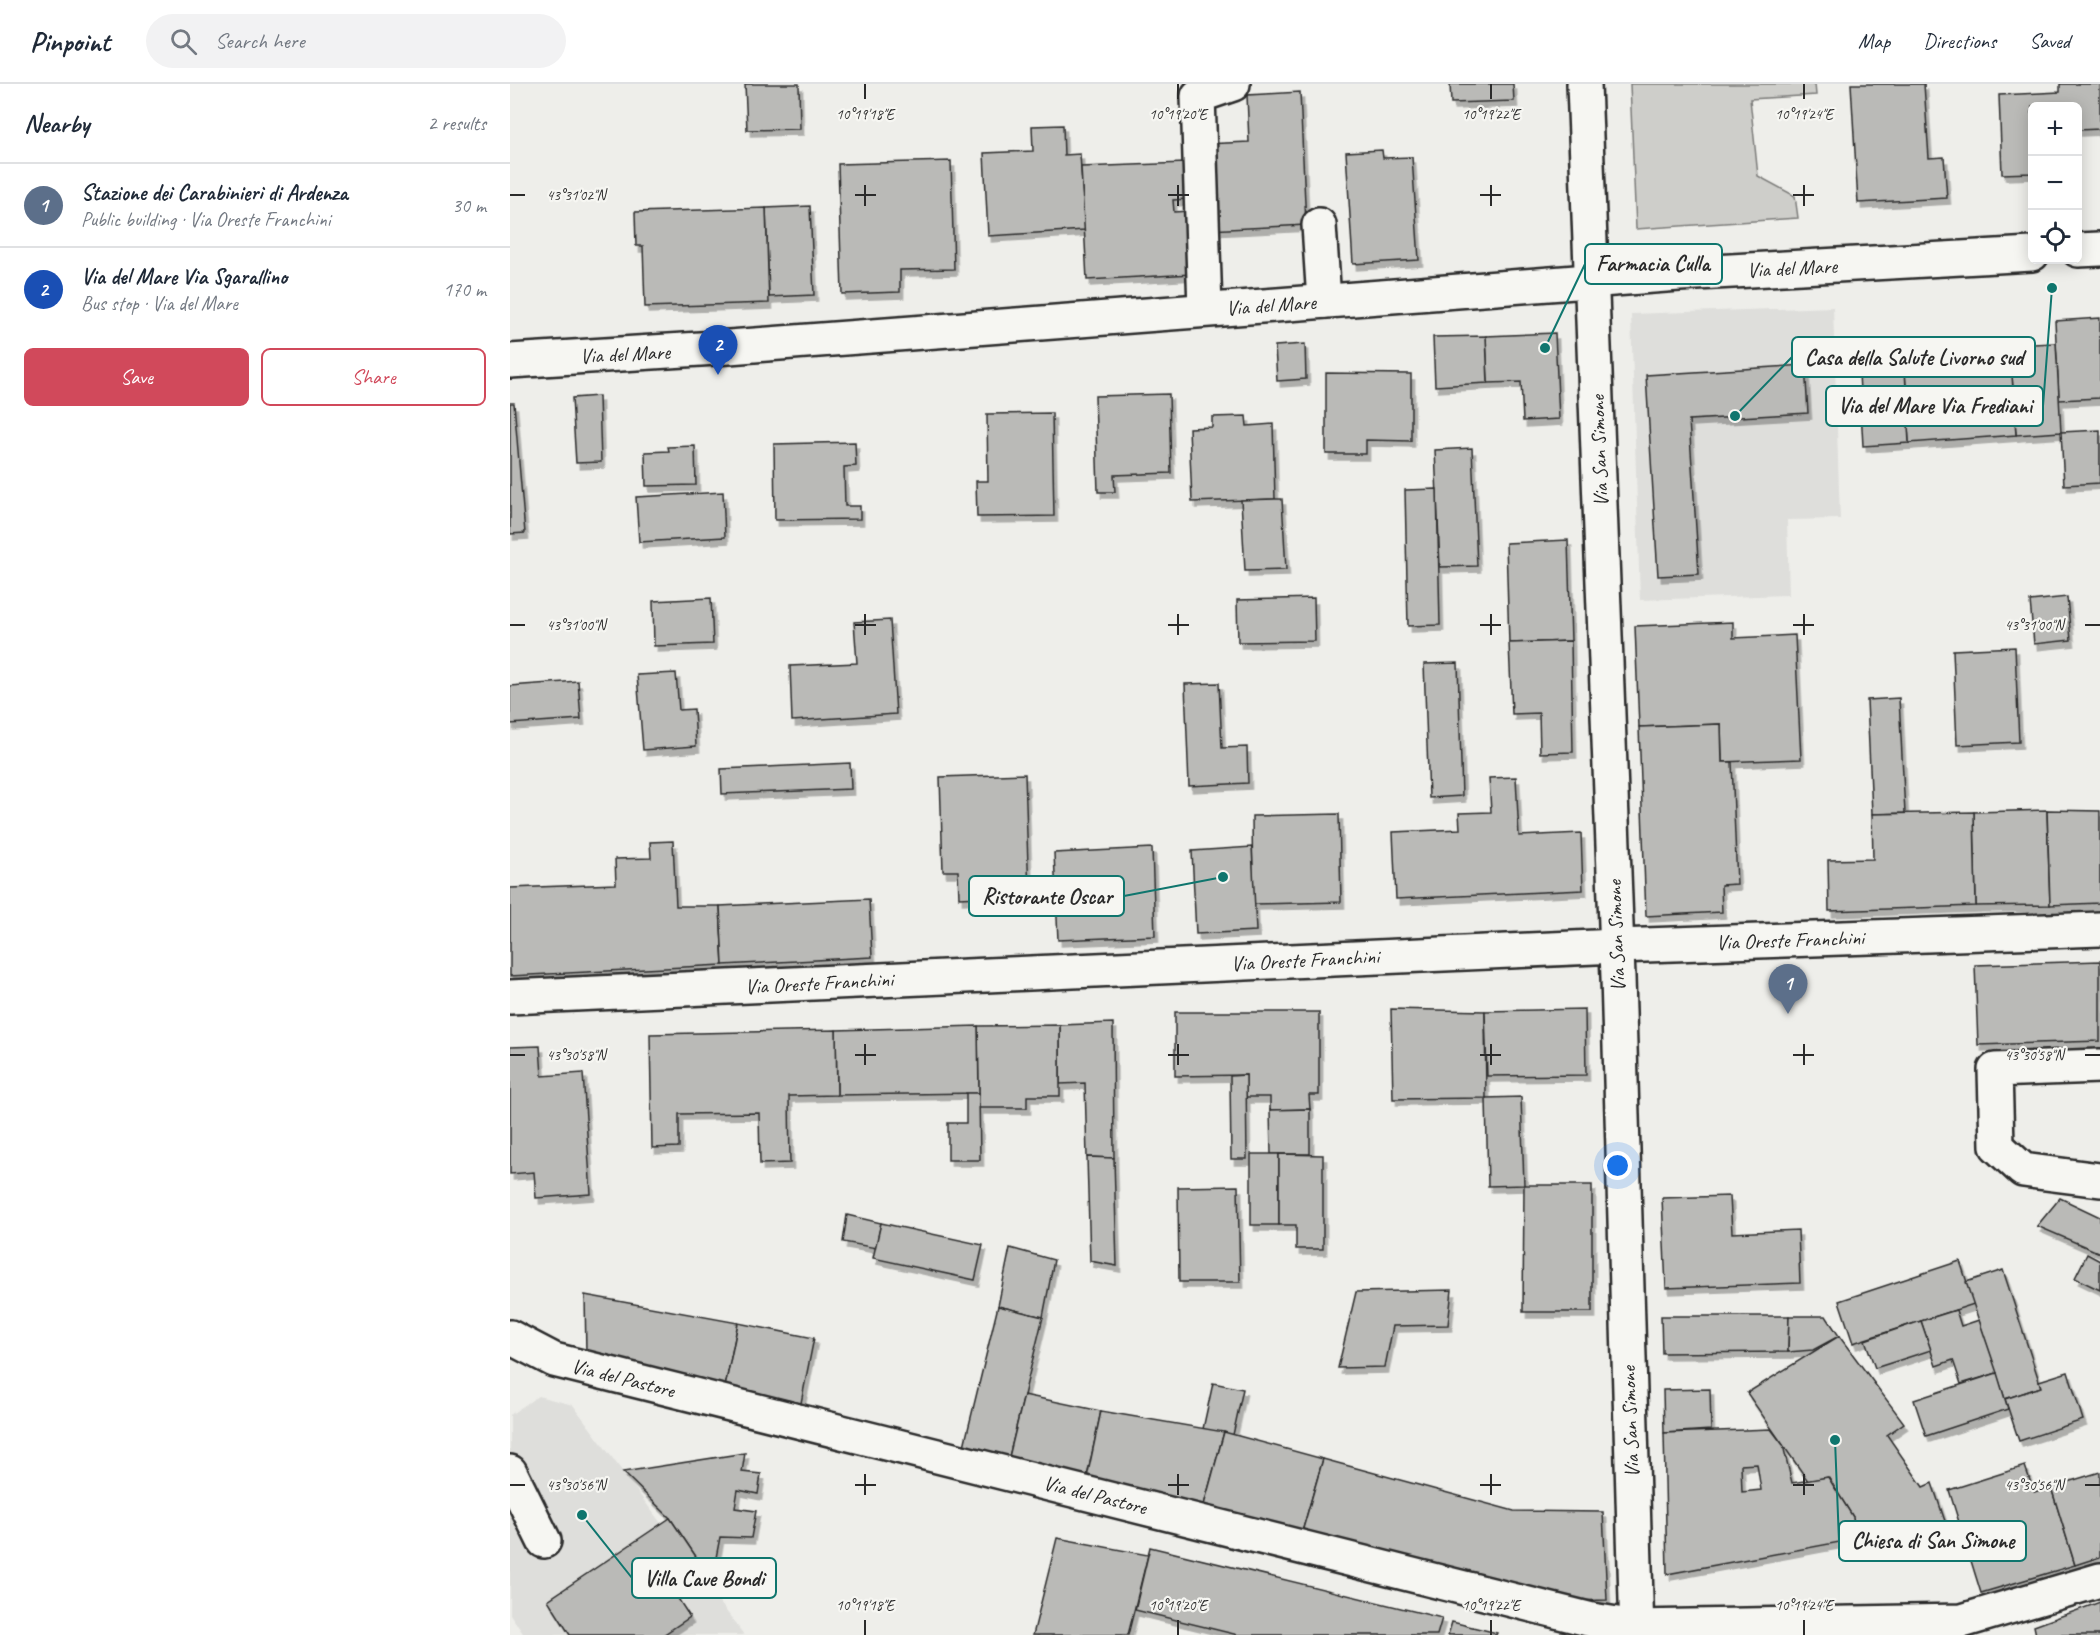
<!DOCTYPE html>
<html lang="en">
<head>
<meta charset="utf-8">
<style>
  body { margin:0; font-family:Caveat,sans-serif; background:#f2f2f3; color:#1f2937 }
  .controls { position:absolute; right:18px; top:18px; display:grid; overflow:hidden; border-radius:9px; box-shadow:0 3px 15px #0003 }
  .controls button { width:54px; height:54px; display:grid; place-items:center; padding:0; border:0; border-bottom:2px solid #e0e1e3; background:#fff; color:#1f2937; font:30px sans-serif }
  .you { position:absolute; left:1108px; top:1082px; width:21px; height:21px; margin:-15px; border:4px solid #fff; border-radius:50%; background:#1a73e8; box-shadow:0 0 0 9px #1a73e833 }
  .badge { display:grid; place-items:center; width:39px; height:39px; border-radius:50%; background:#d1495b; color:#fff; font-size:20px; font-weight:700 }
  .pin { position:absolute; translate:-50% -50px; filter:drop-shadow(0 2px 3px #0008) }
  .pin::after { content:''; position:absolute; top:32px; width:21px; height:18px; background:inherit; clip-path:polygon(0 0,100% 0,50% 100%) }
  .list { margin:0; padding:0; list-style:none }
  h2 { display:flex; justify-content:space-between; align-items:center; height:78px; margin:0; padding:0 24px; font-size:26px }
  h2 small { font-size:20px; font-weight:400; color:#747a83 }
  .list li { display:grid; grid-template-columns:39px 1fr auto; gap:18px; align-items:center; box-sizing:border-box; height:84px; padding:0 24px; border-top:2px solid #e0e1e3 }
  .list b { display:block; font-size:22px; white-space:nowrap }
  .list p { margin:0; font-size:20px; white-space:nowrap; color:#747a83 }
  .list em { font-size:20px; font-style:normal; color:#747a83 }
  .actions { display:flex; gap:12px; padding:18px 24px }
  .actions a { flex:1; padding:14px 0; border:2px solid #d1495b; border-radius:9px; text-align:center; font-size:21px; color:#d1495b }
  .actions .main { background:#d1495b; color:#fff }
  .icon { flex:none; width:33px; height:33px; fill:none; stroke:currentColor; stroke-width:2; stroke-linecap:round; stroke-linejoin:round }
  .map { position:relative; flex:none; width:1590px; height:1551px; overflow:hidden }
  header { display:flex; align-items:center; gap:36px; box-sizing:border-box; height:84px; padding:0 30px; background:#fff; border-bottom:2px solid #e0e1e3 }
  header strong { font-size:28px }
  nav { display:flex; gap:33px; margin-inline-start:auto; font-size:21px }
  .search { width:420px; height:54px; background:#f2f2f3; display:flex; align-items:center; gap:15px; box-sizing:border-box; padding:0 21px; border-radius:33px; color:#747a83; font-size:22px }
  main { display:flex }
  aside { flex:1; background:#fff }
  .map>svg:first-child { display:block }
</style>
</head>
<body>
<header>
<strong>Pinpoint</strong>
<div class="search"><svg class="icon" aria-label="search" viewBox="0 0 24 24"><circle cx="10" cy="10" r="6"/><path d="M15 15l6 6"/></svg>Search here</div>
<nav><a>Map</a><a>Directions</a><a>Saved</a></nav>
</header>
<main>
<aside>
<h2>Nearby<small>2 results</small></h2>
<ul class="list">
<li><span class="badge" style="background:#5c6f8a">1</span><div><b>Stazione dei Carabinieri di Ardenza</b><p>Public building · Via Oreste Franchini</p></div><em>30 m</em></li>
<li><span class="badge" style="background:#1a4fb4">2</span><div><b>Via del Mare Via Sgarallino</b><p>Bus stop · Via del Mare</p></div><em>170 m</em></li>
</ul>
<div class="actions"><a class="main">Save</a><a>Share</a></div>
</aside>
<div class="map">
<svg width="1590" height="1551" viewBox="0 0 1590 1551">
  <defs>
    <filter id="shadow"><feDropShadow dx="3.5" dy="6" stdDeviation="0" flood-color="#0004"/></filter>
  </defs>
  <rect width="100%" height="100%" fill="#eeeeea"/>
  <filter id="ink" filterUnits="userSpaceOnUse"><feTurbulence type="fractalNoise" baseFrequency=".0167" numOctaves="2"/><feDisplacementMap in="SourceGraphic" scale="12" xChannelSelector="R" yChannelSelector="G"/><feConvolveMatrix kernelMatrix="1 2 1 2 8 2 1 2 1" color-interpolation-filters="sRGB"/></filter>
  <g filter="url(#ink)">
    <!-- built -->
    <g fill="#dededb">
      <path d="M 1323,223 L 1330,435 L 1277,436 L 1279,511 L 1130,516 L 1121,230 Z"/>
      <path d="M 28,1312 L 63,1321 L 234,1551 L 14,1551 L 0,1530 L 0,1331 Z"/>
    </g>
    <!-- green -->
    <path fill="#cececa" stroke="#7c7c7a" stroke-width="1.5" d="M 1120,0 L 1305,0 L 1306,11 L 1240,15 L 1248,92 L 1285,112 L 1288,134 L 1126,145 Z"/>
    <!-- building -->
    <g fill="#babab7" stroke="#2b2b2b" stroke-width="1.5" fill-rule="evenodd" filter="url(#shadow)">
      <path d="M 235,0 L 289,0 L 290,45 L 237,46 Z"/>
      <path d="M 940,0 L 1003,0 L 1004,17 L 941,19 Z"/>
      <path d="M 1341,0 L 1414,0 L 1419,74 L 1434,73 L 1437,114 L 1348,119 Z"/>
      <path d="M 1550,0 L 1590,0 L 1590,45 L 1568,46 L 1568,22 L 1522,22 L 1522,89 L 1492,90 L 1489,11 L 1550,8 Z"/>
      <path d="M 790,8 L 796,141 L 698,146 L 694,60 L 739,58 L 737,11 Z"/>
      <path d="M 553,41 L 554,71 L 570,70 L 575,146 L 478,152 L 474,69 L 523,67 L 522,42 Z"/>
      <path d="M 872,66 L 873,74 L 902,73 L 909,176 L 843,180 L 836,68 Z"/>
      <path d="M 441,77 L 444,185 L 390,186 L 390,208 L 332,210 L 328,80 Z"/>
      <path d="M 675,79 L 678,115 L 663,116 L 664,128 L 679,127 L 682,190 L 577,196 L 571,83 Z"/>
      <path d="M 300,122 L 304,211 L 259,213 L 256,124 Z"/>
      <path d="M 256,124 L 259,219 L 135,223 L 133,162 L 126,162 L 125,128 Z"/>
      <path d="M 1590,234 L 1590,314 L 1549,316 L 1545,237 Z"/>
      <path d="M 1045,249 L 1049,335 L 1013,337 L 1011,298 L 978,299 L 976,252 Z"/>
      <path d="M 976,252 L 978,299 L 925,302 L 923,253 Z"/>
      <path d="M 1546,259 L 1551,348 L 1506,351 L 1500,261 Z"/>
      <path d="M 795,260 L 796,295 L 767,297 L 765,262 Z"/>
      <path d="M 1500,261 L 1506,351 L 1399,359 L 1394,268 Z"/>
      <path d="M 1394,268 L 1399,359 L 1353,362 L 1348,271 Z"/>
      <path d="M 1295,281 L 1298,329 L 1179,336 L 1189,490 L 1148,492 L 1136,291 Z"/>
      <path d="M 816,289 L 901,290 L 901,357 L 856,356 L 856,370 L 816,370 Z"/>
      <path d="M 659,310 L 661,389 L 604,391 L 605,408 L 588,408 L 585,312 Z"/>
      <path d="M 89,312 L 91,378 L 66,379 L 62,314 Z"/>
      <path d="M 0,319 L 4,319 L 15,449 L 0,450 Z"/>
      <path d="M 542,329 L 544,432 L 467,433 L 466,397 L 478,397 L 477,330 Z"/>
      <path d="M 736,332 L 737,342 L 763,340 L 765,415 L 682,418 L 679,344 L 702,343 L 702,333 Z"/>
      <path d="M 1590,346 L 1590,399 L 1554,401 L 1551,348 Z"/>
      <path d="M 345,358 L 346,382 L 334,383 L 335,422 L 350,422 L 350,435 L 265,436 L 264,360 Z"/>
      <path d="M 185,362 L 186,401 L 136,402 L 135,368 L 159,367 L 158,363 Z"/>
      <path d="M 962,364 L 967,482 L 930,483 L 925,366 Z"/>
      <path d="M 927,405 L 930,541 L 898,542 L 895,406 Z"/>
      <path d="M 213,408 L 215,453 L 129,458 L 126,413 Z"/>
      <path d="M 765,415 L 772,415 L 776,486 L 735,487 L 731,416 Z"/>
      <path d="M 1058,456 L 1061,557 L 999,559 L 996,459 Z"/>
      <path d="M 1557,513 L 1561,556 L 1524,560 L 1520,517 Z"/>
      <path d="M 201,514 L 203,560 L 144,562 L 143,517 Z"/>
      <path d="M 804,514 L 805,557 L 728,558 L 727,516 Z"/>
      <path d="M 380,536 L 386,630 L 282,637 L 280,582 L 347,579 L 344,538 Z"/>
      <path d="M 1223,538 L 1223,554 L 1285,551 L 1291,675 L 1212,678 L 1211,640 L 1129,643 L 1125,542 Z"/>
      <path d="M 1061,557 L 1063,668 L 1030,669 L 1029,629 L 1002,630 L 999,559 Z"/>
      <path d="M 1505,563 L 1509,658 L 1447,661 L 1443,566 Z"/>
      <path d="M 948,579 L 952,712 L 919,714 L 914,580 Z"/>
      <path d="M 166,589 L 169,626 L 184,625 L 186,662 L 133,666 L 127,591 Z"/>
      <path d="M 68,597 L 71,635 L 0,640 L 0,602 Z"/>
      <path d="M 709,599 L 712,664 L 737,663 L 738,699 L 679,702 L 675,600 Z"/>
      <path d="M 1389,614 L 1395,729 L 1362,730 L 1357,616 Z"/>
      <path d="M 1211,640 L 1212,678 L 1222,678 L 1227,800 L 1211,801 L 1212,828 L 1136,832 L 1129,643 Z"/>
      <path d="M 340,679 L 341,705 L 212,710 L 211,685 Z"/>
      <path d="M 515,690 L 519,811 L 449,814 L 448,787 L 433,787 L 430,693 Z"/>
      <path d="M 1006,693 L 1009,752 L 1071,749 L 1073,806 L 886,815 L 883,748 L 950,745 L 949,729 L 981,728 L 979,694 Z"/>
      <path d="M 1537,726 L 1540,821 L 1466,822 L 1464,728 Z"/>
      <path d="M 1537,726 L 1590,727 L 1590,819 L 1540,821 Z"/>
      <path d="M 1464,728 L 1466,822 L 1319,827 L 1318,776 L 1363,775 L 1362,730 Z"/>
      <path d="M 829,730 L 831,818 L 743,820 L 742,732 Z"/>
      <path d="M 163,757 L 166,822 L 210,822 L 213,881 L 0,892 L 0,804 L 106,800 L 105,775 L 141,774 L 140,758 Z"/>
      <path d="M 742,763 L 746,847 L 686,850 L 682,767 Z"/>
      <path d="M 642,764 L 645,852 L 548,856 L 544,769 Z"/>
      <path d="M 359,815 L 362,873 L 213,881 L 210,822 Z"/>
      <path d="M 1590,877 L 1590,957 L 1468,961 L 1465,881 Z"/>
      <path d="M 881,925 L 975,927 L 976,1014 L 883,1015 Z"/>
      <path d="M 1075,925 L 1076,991 L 977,992 L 975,927 Z"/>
      <path d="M 665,928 L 809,928 L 809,1011 L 799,1011 L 800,1025 L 760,1026 L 760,1013 L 736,1013 L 736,991 L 665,992 Z"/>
      <path d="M 603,939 L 604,1074 L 577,1073 L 575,999 L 550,1000 L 550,941 Z"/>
      <path d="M 550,941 L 550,1012 L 517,1012 L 517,1024 L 469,1024 L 468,942 Z"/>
      <path d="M 468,942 L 469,1009 L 327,1011 L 326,946 Z"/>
      <path d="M 326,946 L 327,1011 L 279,1012 L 280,1079 L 250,1080 L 249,1029 L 169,1030 L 169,1063 L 142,1064 L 140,950 Z"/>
      <path d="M 30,962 L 32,992 L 73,989 L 81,1110 L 26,1114 L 24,1088 L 0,1090 L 0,963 Z"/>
      <path d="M 736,991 L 737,1075 L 721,1075 L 720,992 Z"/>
      <path d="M 456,1009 L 469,1009 L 470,1076 L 438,1076 L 438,1039 L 456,1039 Z"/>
      <path d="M 1011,1013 L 1014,1101 L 978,1102 L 976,1014 Z"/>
      <path d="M 800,1025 L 800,1070 L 761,1070 L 760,1026 Z"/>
      <rect x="741" y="1070" width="28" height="71"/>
      <path d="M 769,1070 L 813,1071 L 813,1165 L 786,1165 L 786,1141 L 769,1141 Z"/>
      <path d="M 577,1073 L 604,1074 L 607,1182 L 580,1177 Z"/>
      <path d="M 1014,1101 L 1082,1101 L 1082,1228 L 1013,1228 Z"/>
      <path d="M 728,1102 L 730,1198 L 669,1198 L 668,1103 Z"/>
      <path d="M 1220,1112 L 1222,1149 L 1288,1146 L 1290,1199 L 1156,1204 L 1152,1114 Z"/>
      <path d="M 1550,1114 L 1590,1133 L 1590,1169 L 1527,1142 Z"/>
      <path d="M 337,1131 L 371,1139 L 366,1164 L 333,1158 Z"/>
      <path d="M 371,1139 L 473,1161 L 465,1196 L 363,1174 Z"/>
      <path d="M 500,1164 L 544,1176 L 533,1233 L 488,1222 Z"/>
      <path d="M 1577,1170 L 1590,1177 L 1590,1206 L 1565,1194 Z"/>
      <path d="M 1450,1177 L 1464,1220 L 1343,1259 L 1329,1217 Z"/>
      <path d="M 1493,1186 L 1531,1303 L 1495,1315 L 1456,1198 Z"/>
      <path d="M 942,1206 L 938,1241 L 883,1242 L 875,1283 L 828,1284 L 846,1208 Z"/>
      <path d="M 75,1211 L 228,1239 L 215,1303 L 76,1269 Z"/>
      <path d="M 488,1222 L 533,1233 L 499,1373 L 454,1362 Z"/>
      <path d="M 1446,1226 L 1451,1242 L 1469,1236 L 1487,1289 L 1451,1300 L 1443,1276 L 1426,1282 L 1411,1237 Z"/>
      <path d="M 1151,1232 L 1279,1232 L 1278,1268 L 1152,1269 Z"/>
      <path d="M 1279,1232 L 1316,1232 L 1329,1252 L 1303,1266 L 1278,1268 Z"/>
      <path d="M 1411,1237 L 1421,1266 L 1365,1284 L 1355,1256 Z"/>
      <path d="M 228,1239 L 304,1254 L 291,1319 L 215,1303 Z"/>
      <path d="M 1329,1252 L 1394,1339 L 1377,1351 L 1413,1403 L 1422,1399 L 1436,1440 L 1346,1455 L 1343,1433 L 1318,1393 L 1298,1397 L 1237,1309 Z"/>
      <path d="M 1558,1288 L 1573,1336 L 1509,1357 L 1495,1315 L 1531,1303 L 1529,1297 Z"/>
      <path d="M 1487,1289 L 1498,1325 L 1416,1352 L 1404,1316 Z"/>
      <path d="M 703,1299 L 733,1305 L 723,1351 L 693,1345 Z"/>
      <path d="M 1200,1305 L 1201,1346 L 1154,1349 L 1153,1306 Z"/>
      <path d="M 514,1311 L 591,1327 L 576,1398 L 499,1373 Z"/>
      <path d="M 591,1327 L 714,1348 L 694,1421 L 576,1398 Z"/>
      <path d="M 1261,1345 L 1273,1361 L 1282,1399 L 1318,1393 L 1343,1433 L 1346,1455 L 1157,1490 L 1154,1349 ZM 1247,1380 L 1251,1406 L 1232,1408 L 1231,1381 Z"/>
      <path d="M 714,1348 L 813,1375 L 792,1448 L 694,1421 Z"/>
      <path d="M 235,1369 L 232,1388 L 251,1390 L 248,1410 L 228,1406 L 225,1424 L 246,1427 L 241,1454 L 210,1453 L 200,1505 L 197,1489 L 160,1434 L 113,1388 Z"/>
      <path d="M 813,1375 L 1004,1427 L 1093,1428 L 1097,1516 L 1060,1517 L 792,1448 Z"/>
      <path d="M 1515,1382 L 1524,1408 L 1541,1403 L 1565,1481 L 1471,1509 L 1439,1406 Z"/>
      <path d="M 1590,1388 L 1590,1473 L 1565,1481 L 1541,1403 Z"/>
      <path d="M 160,1434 L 197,1489 L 165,1510 L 180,1533 L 153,1551 L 60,1551 L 38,1516 Z"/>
      <path d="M 547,1454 L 638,1471 L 618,1551 L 523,1551 Z"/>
      <path d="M 640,1463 L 932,1534 L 927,1551 L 728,1551 L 625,1526 Z"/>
      <path d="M 1590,1518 L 1590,1551 L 1526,1551 L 1524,1542 Z"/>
      <path d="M 942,1538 L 987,1549 L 986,1551 L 938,1551 Z"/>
    </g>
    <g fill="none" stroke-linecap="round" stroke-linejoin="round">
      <!-- minor casing -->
      <g stroke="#2b2b2b" stroke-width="38">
        <g id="minor">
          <path d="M 1074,0 L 1108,893 L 1127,1551"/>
          <path d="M 809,141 L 814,217"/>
          <path d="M 1568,166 L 1590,165"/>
          <path d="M 695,225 L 688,12 L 723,0"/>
          <path d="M 0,277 L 206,264 L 1169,190 L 1522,170"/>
          <path d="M 0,913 L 1107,862 L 1590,845"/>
          <path d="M 1590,982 L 1485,986 L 1487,1062 L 1513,1086 L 1590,1096"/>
          <path d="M 0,1253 L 44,1276 L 1082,1536 L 1126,1543 L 1452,1537 L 1590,1496"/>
          <path d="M 0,1388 L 34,1457"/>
        </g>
      </g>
      <!-- minor -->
      <use href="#minor" stroke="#f6f6f2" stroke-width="33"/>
    </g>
  </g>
  <!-- ticks -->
  <path fill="none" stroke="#2b2b2b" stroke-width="2" d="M 355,0 L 355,15M 668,0 L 668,15M 981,0 L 981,15M 1294,0 L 1294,15M 355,101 L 355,122M 668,101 L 668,122M 981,101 L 981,122M 1294,101 L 1294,122M 0,111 L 15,111M 345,111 L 366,111M 658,111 L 679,111M 970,111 L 991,111M 1283,111 L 1304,111M 355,530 L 355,551M 668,530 L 668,551M 981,530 L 981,551M 1294,530 L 1294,551M 0,541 L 15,541M 345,541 L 366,541M 658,541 L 679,541M 970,541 L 991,541M 1283,541 L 1304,541M 1575,541 L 1590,541M 355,960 L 355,981M 668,960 L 668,981M 981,960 L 981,981M 1294,960 L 1294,981M 0,971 L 15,971M 345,971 L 366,971M 658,971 L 679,971M 970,971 L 991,971M 1283,971 L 1304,971M 1575,971 L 1590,971M 355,1390 L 355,1411M 668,1390 L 668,1411M 981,1390 L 981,1411M 1294,1390 L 1294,1411M 0,1401 L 15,1401M 345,1401 L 366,1401M 658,1401 L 679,1401M 970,1401 L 991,1401M 1283,1401 L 1304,1401M 1575,1401 L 1590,1401M 355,1536 L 355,1551M 668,1536 L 668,1551M 981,1536 L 981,1551M 1294,1536 L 1294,1551"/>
  <g text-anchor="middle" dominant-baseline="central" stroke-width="4.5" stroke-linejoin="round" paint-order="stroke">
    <!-- street labels -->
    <g font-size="21" fill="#2b2b2b" stroke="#f6f6f2">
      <text transform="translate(1282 184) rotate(-3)">Via del Mare</text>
      <text transform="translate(761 221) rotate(-4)">Via del Mare</text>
      <text transform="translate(115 270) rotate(-3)">Via del Mare</text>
      <text transform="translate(1089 367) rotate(-92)">Via San Simone</text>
      <text transform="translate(1106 852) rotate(-92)">Via San Simone</text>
      <text transform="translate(1280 856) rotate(-2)">Via Oreste Franchini</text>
      <text transform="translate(795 876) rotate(-3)">Via Oreste Franchini</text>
      <text transform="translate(309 899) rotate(-3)">Via Oreste Franchini</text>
      <text transform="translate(113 1294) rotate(14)">Via del Pastore</text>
      <text transform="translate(1120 1338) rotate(-92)">Via San Simone</text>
      <text transform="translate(585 1411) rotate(14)">Via del Pastore</text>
    </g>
  </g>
  <g font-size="15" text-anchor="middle" fill="#2b2b2b" stroke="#f6f6f2" stroke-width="4.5" stroke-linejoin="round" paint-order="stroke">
    <text x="355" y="35">10°19'18"E</text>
    <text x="668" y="35">10°19'20"E</text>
    <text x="981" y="35">10°19'22"E</text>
    <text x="1294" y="35">10°19'24"E</text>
    <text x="66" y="116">43°31'02"N</text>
    <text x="66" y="546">43°31'00"N</text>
    <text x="1524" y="546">43°31'00"N</text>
    <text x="66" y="976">43°30'58"N</text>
    <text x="1524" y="976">43°30'58"N</text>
    <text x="66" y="1406">43°30'56"N</text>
    <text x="1524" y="1406">43°30'56"N</text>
    <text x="355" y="1526">10°19'18"E</text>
    <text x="668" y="1526">10°19'20"E</text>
    <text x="981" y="1526">10°19'22"E</text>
    <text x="1294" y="1526">10°19'24"E</text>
  </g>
  <!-- callouts -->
  <path fill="none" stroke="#0f766e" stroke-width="2" d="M1035 264L1075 180M1225 332L1282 273M1542 204L1533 322M713 793L614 812M1325 1356L1329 1457M72 1431L122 1494"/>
  <g fill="#0f766e" stroke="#f6f6f2" stroke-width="2">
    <circle cx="1035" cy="264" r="6"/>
    <circle cx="1225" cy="332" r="6"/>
    <circle cx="1542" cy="204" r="6"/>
    <circle cx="713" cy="793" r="6"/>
    <circle cx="1325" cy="1356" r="6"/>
    <circle cx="72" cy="1431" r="6"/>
  </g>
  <g fill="#f6f6f2" stroke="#0f766e" stroke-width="2">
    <rect x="1075" y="160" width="137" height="40" rx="6"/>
    <rect x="1282" y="253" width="243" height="40" rx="6"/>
    <rect x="1316" y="302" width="217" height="40" rx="6"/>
    <rect x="459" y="792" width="155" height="40" rx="6"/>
    <rect x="1329" y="1437" width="187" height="40" rx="6"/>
    <rect x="122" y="1474" width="144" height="40" rx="6"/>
  </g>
  <g font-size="22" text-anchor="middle" font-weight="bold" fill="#2b2b2b">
    <text x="1143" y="187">Farmacia Culla</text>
    <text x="1404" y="281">Casa della Salute Livorno sud</text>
    <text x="1425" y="329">Via del Mare Via Frediani</text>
    <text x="537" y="820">Ristorante Oscar</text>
    <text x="1423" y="1464">Chiesa di San Simone</text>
    <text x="194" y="1502">Villa Cave Bondi</text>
  </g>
</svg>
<div class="controls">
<button>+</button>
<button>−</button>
<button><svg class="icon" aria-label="locate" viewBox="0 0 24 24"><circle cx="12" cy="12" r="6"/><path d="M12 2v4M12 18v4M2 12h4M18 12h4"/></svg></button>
</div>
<div class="you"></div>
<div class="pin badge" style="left:1278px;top:930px;background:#5c6f8a">1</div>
<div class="pin badge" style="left:208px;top:291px;background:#1a4fb4">2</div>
</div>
</main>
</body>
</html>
